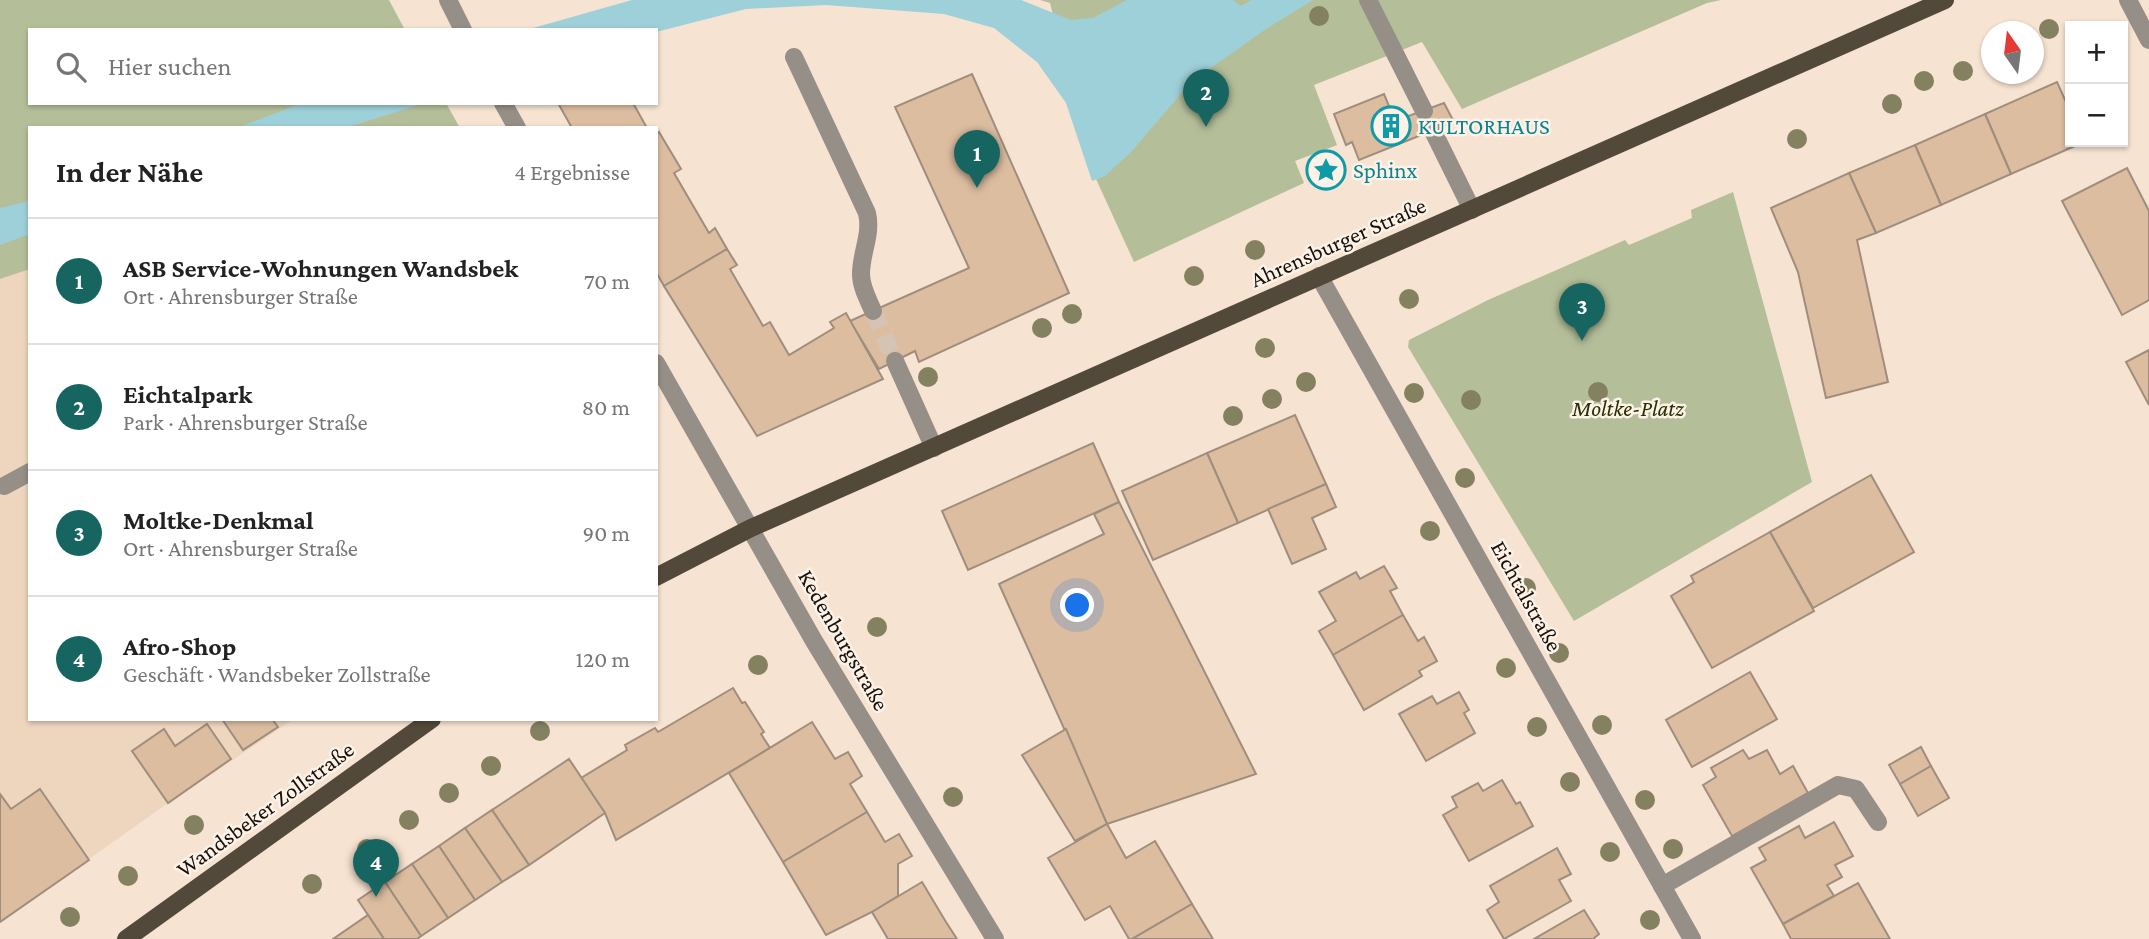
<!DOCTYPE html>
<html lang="de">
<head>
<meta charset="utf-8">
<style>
  body { margin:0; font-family:"Crimson Pro",serif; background:#f2f2f2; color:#222 }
  .controls { position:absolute; right:21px; top:21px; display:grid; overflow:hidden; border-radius:0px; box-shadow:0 2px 5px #0004 }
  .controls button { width:63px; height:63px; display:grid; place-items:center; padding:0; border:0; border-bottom:2px solid #e0e0e0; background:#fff; color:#222; font:35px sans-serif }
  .compass { position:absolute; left:1981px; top:21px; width:63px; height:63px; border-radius:50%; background:#fff; box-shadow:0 2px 5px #0004; rotate:346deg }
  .you { position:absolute; left:1078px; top:606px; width:24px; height:24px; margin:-18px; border:5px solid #fff; border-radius:50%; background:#1a73e8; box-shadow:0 0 0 10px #1a73e833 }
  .badge { display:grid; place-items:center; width:46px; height:46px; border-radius:50%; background:#176561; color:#fff; font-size:23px; font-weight:700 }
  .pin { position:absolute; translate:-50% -58px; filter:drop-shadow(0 2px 4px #0008) }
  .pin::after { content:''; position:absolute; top:37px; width:24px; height:21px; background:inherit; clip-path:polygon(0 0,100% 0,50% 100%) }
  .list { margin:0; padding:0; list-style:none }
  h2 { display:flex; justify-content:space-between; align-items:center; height:91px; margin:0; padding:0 28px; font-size:30px }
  h2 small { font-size:23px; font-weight:400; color:#767676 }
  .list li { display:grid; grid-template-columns:46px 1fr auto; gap:21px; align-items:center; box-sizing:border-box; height:126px; padding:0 28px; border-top:2px solid #e0e0e0 }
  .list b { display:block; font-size:26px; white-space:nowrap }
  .list p { margin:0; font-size:23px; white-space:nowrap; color:#767676 }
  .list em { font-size:23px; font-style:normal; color:#767676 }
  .icon { flex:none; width:38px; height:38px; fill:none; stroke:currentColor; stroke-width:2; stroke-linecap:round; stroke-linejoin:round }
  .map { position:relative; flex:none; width:2149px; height:939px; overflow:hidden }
  .search { position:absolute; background:#fff; box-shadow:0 2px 5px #0004; left:28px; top:28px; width:630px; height:77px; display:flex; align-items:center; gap:18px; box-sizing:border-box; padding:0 24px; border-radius:0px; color:#767676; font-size:26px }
  .panel { position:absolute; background:#fff; box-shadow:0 2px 5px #0004; left:28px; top:126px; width:630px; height:595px; border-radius:0px }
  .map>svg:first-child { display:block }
</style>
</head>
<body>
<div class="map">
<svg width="2149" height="939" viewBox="0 0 2149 939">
  <rect width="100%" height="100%" fill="#f6e3d1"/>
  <!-- built -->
  <path fill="#eed5be" d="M 30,269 L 30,719 L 294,719 L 168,803 L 0,922 L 0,279 Z"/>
  <!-- green -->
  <g fill="#b4bf9a">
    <path d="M 0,0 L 389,0 L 405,30 L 30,30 L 30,103 L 446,103 L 460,128 L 30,128 L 30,269 L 0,279 Z"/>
    <path d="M 1040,0 L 1721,0 L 1707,3 L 1462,109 L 1422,42 L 1314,85 L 1337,145 L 1295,161 L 1304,183 L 1134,262 L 1096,179 L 1050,3 Z"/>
    <path d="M 1733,192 L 1812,482 L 1574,621 L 1408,347 L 1409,340 L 1488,300 L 1625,240 L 1629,245 L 1692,218 L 1691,210 Z"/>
  </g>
  <!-- water -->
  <g fill="#9ed0d9">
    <path d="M 632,0 L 1021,0 L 1071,20 L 1093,18 L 1127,0 L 1233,0 L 1241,6 L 1252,0 L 1313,0 L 1266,29 L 1191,82 L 1131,152 L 1105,176 L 1092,181 L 1066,103 L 1037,62 L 994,28 L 944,14 L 826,5 L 746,9 L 656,32 L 656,30 L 526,30 Z"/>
    <path d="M 302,103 L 425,103 L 345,128 L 237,128 Z"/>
    <path d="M 30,201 L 30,234 L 0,245 L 0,208 Z"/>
  </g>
  <!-- building -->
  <g fill="#dcbda0" stroke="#9f8e7d" stroke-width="2">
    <path d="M 972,74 L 1069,293 L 919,362 L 915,351 L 879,369 L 850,321 L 969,268 L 895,107 Z"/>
    <path d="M 2057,82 L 2070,111 L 2070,142 L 2084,142 L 2011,174 L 1985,114 Z"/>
    <path d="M 1384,94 L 1395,121 L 1444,103 L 1454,122 L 1359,160 L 1352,142 L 1346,145 L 1334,114 Z"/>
    <path d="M 558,103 L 633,103 L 647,128 L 572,128 Z"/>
    <path d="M 1985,114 L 2011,174 L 1941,205 L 1915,145 Z"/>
    <path d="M 659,132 L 681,169 L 674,173 L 709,233 L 715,228 L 727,249 L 664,286 L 656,272 L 656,134 Z"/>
    <path d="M 1915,145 L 1941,205 L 1876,233 L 1849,173 Z"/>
    <path d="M 2127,168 L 2149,211 L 2149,300 L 2122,315 L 2062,201 Z"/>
    <path d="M 1849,173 L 1876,233 L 1857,240 L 1888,382 L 1826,398 L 1798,272 L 1771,208 Z"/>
    <path d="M 727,249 L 737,265 L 730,269 L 763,326 L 770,322 L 789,355 L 834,328 L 830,322 L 846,313 L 883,379 L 757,436 L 664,286 Z"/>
    <path d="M 2149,350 L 2149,405 L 2126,362 Z"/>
    <path d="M 1295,415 L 1326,484 L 1238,523 L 1207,453 Z"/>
    <path d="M 1093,443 L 1119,502 L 968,570 L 942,511 Z"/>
    <path d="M 1207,453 L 1238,523 L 1153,560 L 1122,491 Z"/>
    <path d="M 1871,475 L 1914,552 L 1813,608 L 1770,532 Z"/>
    <path d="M 1326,484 L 1336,507 L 1312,518 L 1326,549 L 1292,564 L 1268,509 Z"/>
    <path d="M 1119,502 L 1256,774 L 1107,824 L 999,584 L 1104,534 L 1094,514 Z"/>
    <path d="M 1770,532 L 1814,611 L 1712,668 L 1671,596 L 1694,582 L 1691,576 Z"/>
    <path d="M 1384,566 L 1397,588 L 1390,591 L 1403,615 L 1333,655 L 1319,631 L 1336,621 L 1319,592 L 1356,572 L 1360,579 Z"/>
    <path d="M 1403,615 L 1418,641 L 1424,637 L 1437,661 L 1419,671 L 1422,676 L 1364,710 L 1333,655 Z"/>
    <path d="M 1750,672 L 1777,719 L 1692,767 L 1666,720 Z"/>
    <path d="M 733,688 L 742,703 L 745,702 L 764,732 L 761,734 L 770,748 L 616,840 L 605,813 L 581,778 L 627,750 L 625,745 L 655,728 L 658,732 Z"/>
    <path d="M 1459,692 L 1469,710 L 1464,713 L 1475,733 L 1426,761 L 1399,714 L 1432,696 L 1437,704 Z"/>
    <path d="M 222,719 L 272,719 L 278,727 L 243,750 Z"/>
    <path d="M 812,722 L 835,759 L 848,752 L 862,776 L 850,784 L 867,812 L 783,862 L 729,773 Z"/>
    <path d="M 207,724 L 231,759 L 168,803 L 132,751 L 164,729 L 175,746 Z"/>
    <path d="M 1066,729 L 1107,824 L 1075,841 L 1022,755 Z"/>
    <path d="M 1921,747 L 1931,766 L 1900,784 L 1889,765 Z"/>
    <path d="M 1743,750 L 1749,759 L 1767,750 L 1780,774 L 1793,766 L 1808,793 L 1732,836 L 1703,785 L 1716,777 L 1711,768 Z"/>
    <path d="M 569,759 L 605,813 L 529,865 L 492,810 Z"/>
    <path d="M 1931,766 L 1949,798 L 1918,816 L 1900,784 Z"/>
    <path d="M 1502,780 L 1516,804 L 1520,802 L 1533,826 L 1469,861 L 1443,815 L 1457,807 L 1452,797 L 1478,783 L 1483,791 Z"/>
    <path d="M 40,789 L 89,860 L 0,922 L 0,794 L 11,809 Z"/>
    <path d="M 492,810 L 529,865 L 502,882 L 465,828 Z"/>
    <path d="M 867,812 L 885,842 L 899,834 L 912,856 L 898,864 L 898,896 L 872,912 L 826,935 L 783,862 Z"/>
    <path d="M 1834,822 L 1853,856 L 1835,865 L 1842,877 L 1827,885 L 1834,896 L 1783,924 L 1751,868 L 1766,860 L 1759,848 L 1799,826 L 1805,838 Z"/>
    <path d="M 1107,824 L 1126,858 L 1155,841 L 1192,904 L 1132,939 L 1129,939 L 1110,906 L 1085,920 L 1048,858 Z"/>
    <path d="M 465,828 L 502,882 L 475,900 L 439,846 Z"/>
    <path d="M 439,846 L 475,900 L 448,918 L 412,864 Z"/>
    <path d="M 1557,848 L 1571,874 L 1559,880 L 1571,901 L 1504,939 L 1487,910 L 1499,902 L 1490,886 Z"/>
    <path d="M 412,864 L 448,918 L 421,936 L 385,882 Z"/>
    <path d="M 385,882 L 421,936 L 417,939 L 384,939 L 358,900 Z"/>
    <path d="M 922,882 L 946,922 L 957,939 L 888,939 L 872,912 Z"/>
    <path d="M 1858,883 L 1890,939 L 1791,939 L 1783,924 Z"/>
    <path d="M 1192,904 L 1213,939 L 1132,939 Z"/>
    <path d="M 1584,910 L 1599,934 L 1593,939 L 1534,939 Z"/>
    <path d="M 368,915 L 384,939 L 333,939 Z"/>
  </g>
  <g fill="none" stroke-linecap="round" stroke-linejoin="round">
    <!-- minor-tunnel -->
    <path stroke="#d5c3b3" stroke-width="18" stroke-dasharray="18 9" stroke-linecap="butt" d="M 873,311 L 895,361"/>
    <!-- minor -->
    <g stroke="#958f87" stroke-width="18">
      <path d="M 448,0 L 463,30"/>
      <path d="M 1368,0 L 1424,111"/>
      <path d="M 2128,0 L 2149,40"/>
      <path d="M 794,57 L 867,213 C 872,235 861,252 861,274 C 861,287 868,299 873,311"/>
      <path d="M 503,103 L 517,128"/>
      <path d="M 1433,131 L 1472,210"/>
      <path d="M 1319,276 L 1692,939"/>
      <path d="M 895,361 L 934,448"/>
      <path d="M 656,363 L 814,641 L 995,939"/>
      <path d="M 4,486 L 30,472"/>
      <path d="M 1662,886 L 1838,785 L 1856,789 L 1878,822"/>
    </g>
    <!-- major -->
    <g stroke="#53493a" stroke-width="18">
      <path d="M 656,577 L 751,528 L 1945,0"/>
      <path d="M 126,939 L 432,719"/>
    </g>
  </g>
  <!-- trees -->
  <g fill="#848160">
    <circle cx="1319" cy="16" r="10"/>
    <circle cx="2049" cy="29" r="10"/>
    <circle cx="1963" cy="71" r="10"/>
    <circle cx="1924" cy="81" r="10"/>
    <circle cx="1892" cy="104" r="10"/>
    <circle cx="1797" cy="139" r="10"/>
    <circle cx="1255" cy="250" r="10"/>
    <circle cx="1194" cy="276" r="10"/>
    <circle cx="1409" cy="299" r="10"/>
    <circle cx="1072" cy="314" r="10"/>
    <circle cx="1042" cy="328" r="10"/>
    <circle cx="1265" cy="348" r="10"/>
    <circle cx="928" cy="377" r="10"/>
    <circle cx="1306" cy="382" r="10"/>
    <circle cx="1598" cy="392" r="10"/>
    <circle cx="1414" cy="393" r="10"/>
    <circle cx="1272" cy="399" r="10"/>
    <circle cx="1471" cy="400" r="10"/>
    <circle cx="1233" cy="416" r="10"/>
    <circle cx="1465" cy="478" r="10"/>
    <circle cx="1430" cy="531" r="10"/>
    <circle cx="1526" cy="588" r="10"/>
    <circle cx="877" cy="627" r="10"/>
    <circle cx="1559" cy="653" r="10"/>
    <circle cx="758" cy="665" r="10"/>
    <circle cx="1506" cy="668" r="10"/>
    <circle cx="1602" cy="725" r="10"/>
    <circle cx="1537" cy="727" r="10"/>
    <circle cx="540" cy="731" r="10"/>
    <circle cx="491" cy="766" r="10"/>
    <circle cx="1570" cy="782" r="10"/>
    <circle cx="449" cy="793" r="10"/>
    <circle cx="953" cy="797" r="10"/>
    <circle cx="1645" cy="800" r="10"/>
    <circle cx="409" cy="820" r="10"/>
    <circle cx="194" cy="825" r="10"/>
    <circle cx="367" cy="849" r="10"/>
    <circle cx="1673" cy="849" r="10"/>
    <circle cx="1610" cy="852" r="10"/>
    <circle cx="128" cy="876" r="10"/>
    <circle cx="312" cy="884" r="10"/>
    <circle cx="70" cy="917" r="10"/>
    <circle cx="1650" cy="920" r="10"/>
  </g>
  <!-- icons -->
  <defs>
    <g id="building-ring" transform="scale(2.0125)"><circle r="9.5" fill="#fdf2e7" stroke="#0f9aa8" stroke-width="1.5"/><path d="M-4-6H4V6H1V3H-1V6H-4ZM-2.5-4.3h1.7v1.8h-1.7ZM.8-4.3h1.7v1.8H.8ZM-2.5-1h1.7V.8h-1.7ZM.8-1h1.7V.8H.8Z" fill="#0f9aa8"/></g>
    <g id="sight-ring" transform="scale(2.0125)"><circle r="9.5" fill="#fdf2e7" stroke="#0f9aa8" stroke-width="1.5"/><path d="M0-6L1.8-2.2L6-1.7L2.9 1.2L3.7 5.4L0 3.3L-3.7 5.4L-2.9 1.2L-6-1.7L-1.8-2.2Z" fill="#0f9aa8"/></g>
  </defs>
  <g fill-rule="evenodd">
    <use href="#building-ring" x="1391" y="126"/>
    <use href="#sight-ring" x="1326" y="170"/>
  </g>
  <g text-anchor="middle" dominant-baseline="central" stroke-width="5" stroke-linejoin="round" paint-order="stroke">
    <!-- culture labels -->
    <g font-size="23" fill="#0d838f" stroke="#fdf2e7" text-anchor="start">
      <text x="1418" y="126">KULTORHAUS</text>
      <text x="1353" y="170">Sphinx</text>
    </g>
    <!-- street labels -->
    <g font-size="23" fill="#17100a" stroke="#fdf2e7">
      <text transform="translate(1338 242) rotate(-24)">Ahrensburger Straße</text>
      <text transform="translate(1527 596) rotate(61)">Eichtalstraße</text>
      <text transform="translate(844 640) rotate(60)">Kedenburgstraße</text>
      <text transform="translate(265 809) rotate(-36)">Wandsbeker Zollstraße</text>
    </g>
    <!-- park labels -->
    <g font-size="23" font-style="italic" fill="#263003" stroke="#fdf2e7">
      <text x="1628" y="408">Moltke-Platz</text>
    </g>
  </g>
</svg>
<div class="controls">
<button>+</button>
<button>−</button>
</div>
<svg class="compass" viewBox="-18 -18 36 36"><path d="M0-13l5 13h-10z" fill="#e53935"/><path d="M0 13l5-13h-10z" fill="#767676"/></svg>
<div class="you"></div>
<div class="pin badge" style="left:977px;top:188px">1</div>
<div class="pin badge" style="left:1206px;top:127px">2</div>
<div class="pin badge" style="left:1582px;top:341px">3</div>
<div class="pin badge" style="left:376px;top:897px">4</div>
<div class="search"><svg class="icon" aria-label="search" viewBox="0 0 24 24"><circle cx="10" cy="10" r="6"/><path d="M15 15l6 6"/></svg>Hier suchen</div>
<section class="panel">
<h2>In der Nähe<small>4 Ergebnisse</small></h2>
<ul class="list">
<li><span class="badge">1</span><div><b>ASB Service-Wohnungen Wandsbek</b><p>Ort · Ahrensburger Straße</p></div><em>70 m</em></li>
<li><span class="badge">2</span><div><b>Eichtalpark</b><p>Park · Ahrensburger Straße</p></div><em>80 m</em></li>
<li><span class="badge">3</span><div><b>Moltke-Denkmal</b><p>Ort · Ahrensburger Straße</p></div><em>90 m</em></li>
<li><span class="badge">4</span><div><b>Afro-Shop</b><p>Geschäft · Wandsbeker Zollstraße</p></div><em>120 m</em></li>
</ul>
</section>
</div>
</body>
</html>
